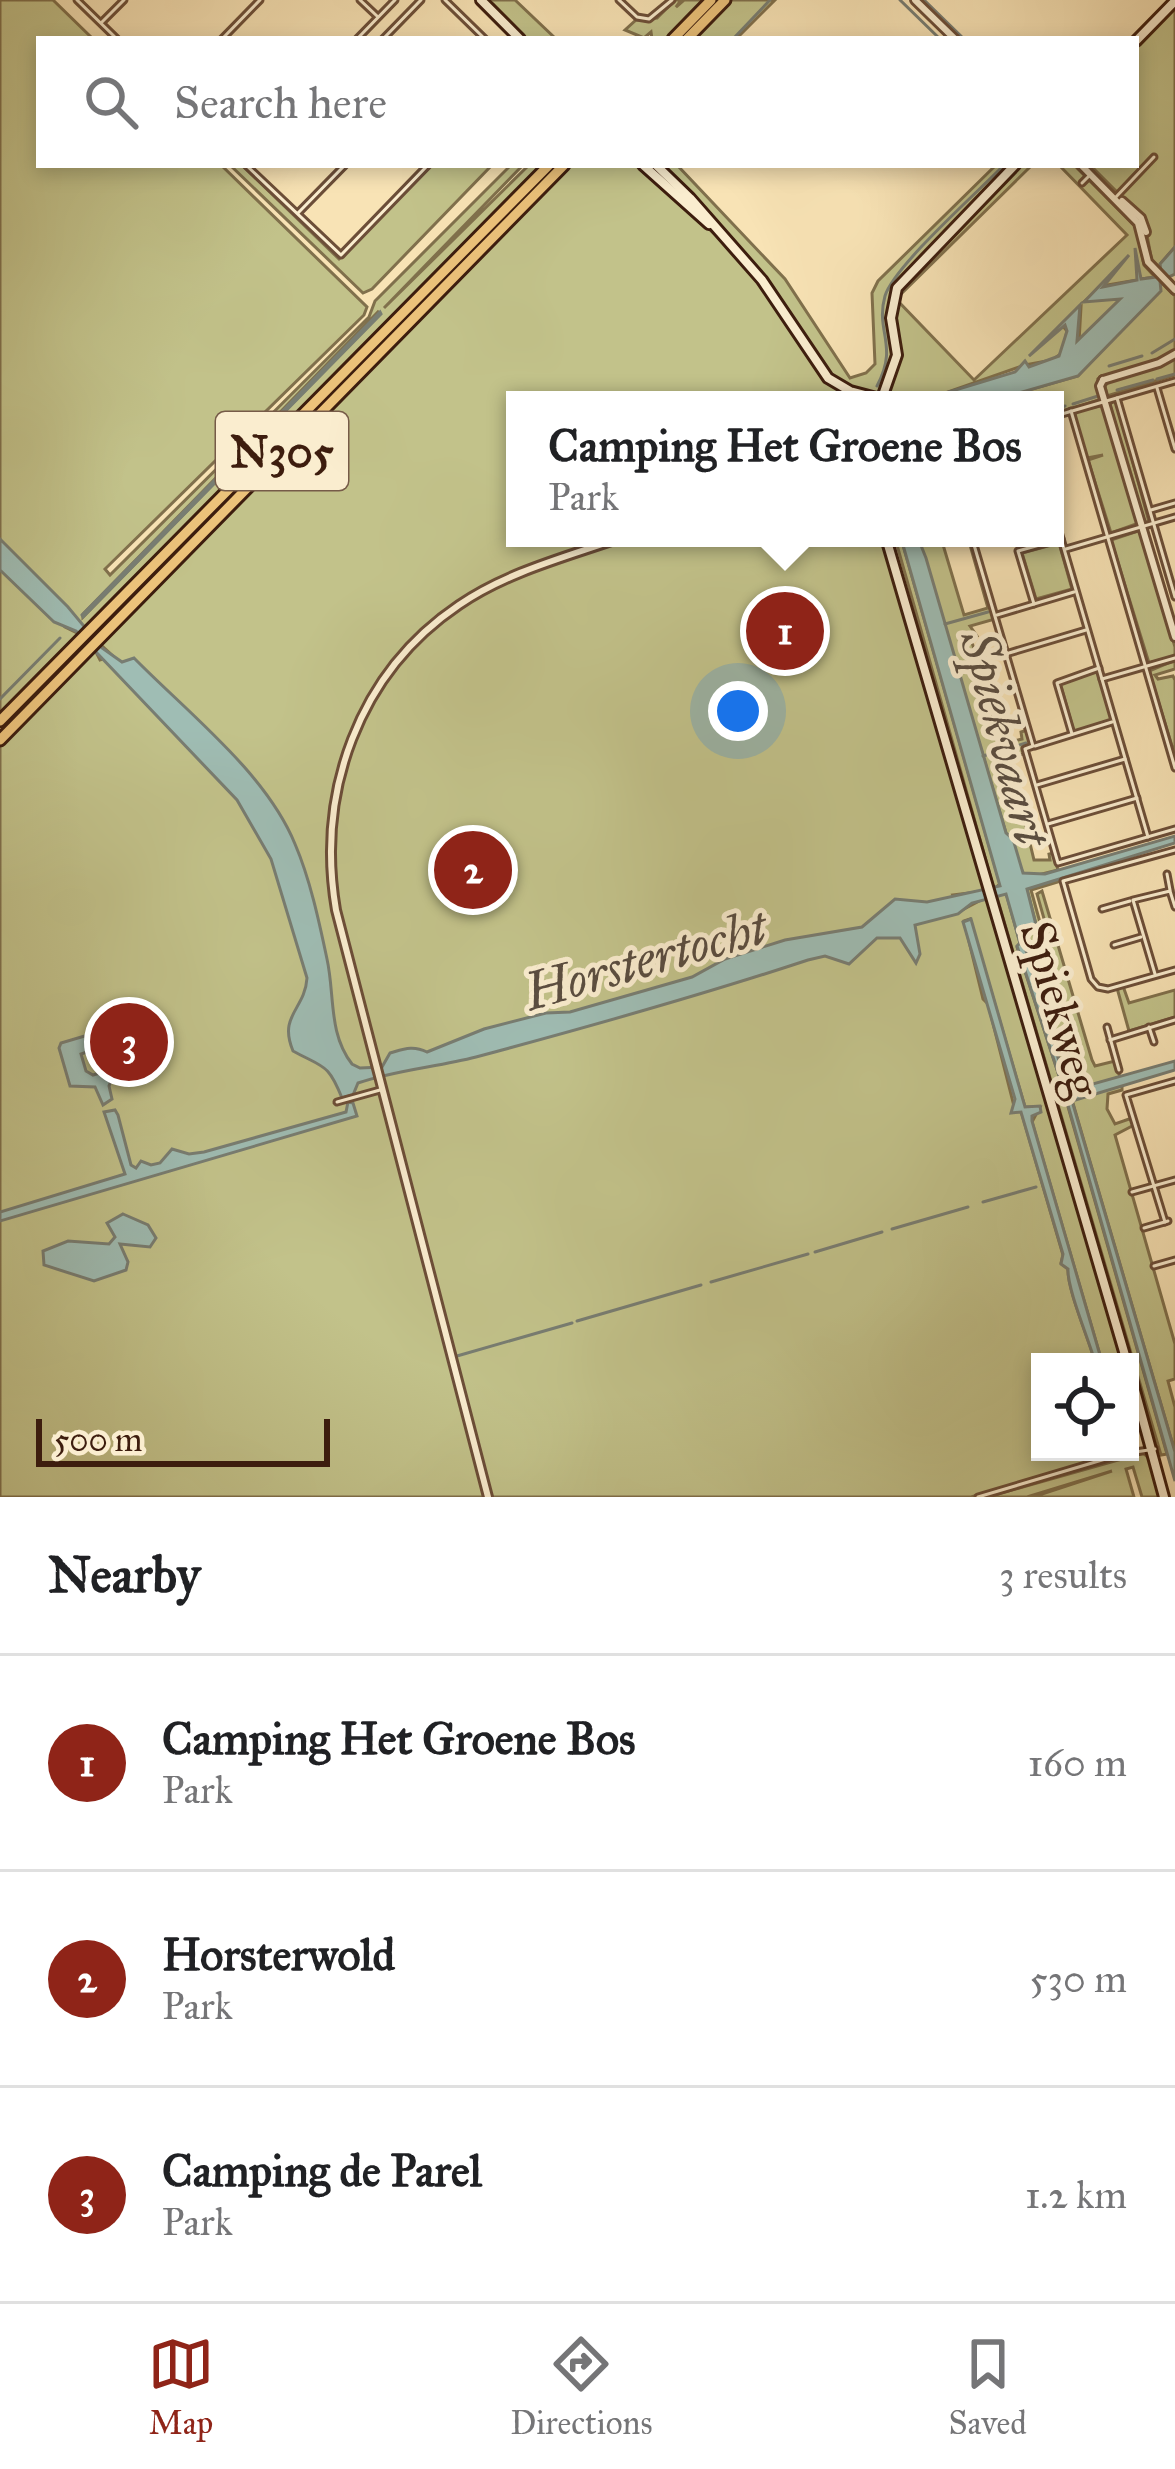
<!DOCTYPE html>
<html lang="en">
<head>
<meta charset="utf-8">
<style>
  body { margin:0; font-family:"IM FELL Great Primer",serif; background:#f6f6f6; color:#202124 }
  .controls { position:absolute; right:36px; bottom:36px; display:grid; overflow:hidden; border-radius:0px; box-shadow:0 6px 18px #0003 }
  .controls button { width:108px; height:108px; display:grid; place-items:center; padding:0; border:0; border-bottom:3px solid #e0e0e0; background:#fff; color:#202124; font:60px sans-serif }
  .scale { position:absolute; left:36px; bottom:30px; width:294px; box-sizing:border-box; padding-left:12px; border:6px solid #3d1d0e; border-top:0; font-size:33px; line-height:42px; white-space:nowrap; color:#3d1d0e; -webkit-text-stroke:9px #faedcf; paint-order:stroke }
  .you { position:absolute; left:738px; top:711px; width:42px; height:42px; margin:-30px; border:9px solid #fff; border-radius:50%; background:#1a73e8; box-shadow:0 0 0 18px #1a73e833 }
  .badge { display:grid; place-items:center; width:78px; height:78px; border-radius:50%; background:#8f2418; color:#fff; font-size:39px; font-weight:700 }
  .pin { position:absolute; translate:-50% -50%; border:6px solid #fff; box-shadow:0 3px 12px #0006 }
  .popup { position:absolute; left:506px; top:391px; width:558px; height:156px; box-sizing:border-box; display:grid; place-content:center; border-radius:0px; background:#fff; filter:drop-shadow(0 3px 9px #0005); font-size:39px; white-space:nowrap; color:#757577 }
  .popup b { font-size:45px; color:#202124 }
  .popup::after { content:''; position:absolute; left:50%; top:100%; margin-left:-24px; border:24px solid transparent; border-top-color:#fff }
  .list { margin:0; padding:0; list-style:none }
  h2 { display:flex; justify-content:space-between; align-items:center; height:156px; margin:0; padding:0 48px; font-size:51px }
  h2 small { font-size:39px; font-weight:400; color:#757577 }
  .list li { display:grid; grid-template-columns:78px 1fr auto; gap:36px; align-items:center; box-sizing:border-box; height:216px; padding:0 48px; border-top:3px solid #e0e0e0 }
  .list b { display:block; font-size:45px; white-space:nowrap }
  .list p { margin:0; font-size:39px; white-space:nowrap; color:#757577 }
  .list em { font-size:39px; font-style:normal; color:#757577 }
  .icon { flex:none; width:66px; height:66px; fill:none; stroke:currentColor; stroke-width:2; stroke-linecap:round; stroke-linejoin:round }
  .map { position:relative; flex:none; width:1175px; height:1497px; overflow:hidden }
  .search { position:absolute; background:#fff; box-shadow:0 6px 18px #0003; left:36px; right:36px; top:36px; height:132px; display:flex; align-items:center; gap:30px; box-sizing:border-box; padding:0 42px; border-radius:0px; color:#757577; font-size:45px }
  .sheet { height:804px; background:#fff }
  nav { display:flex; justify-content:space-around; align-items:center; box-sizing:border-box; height:168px; border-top:3px solid #e0e0e0; background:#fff; font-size:33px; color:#757577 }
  nav a { display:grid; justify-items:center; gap:6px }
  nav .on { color:#8f2418 }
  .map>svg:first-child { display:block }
</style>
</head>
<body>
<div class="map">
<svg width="1175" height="1497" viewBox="0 0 1175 1497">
  <rect width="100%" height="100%" fill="#f8e3b5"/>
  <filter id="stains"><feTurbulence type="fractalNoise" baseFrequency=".00167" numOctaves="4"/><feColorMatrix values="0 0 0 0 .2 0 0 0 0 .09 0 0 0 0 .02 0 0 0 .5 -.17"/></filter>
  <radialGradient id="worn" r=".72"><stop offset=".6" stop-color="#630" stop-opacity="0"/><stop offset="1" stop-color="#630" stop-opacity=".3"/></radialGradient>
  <!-- green -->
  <g fill="#c2c28a" stroke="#80704c" stroke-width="3" fill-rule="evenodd">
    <path d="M 0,0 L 53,0 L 93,39 L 39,39 L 39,165 L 221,165 L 367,307 L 364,315 L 105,569 L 110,575 L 369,317 L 375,301 L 511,165 L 523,165 L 384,308 L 529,165 L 543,165 L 85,628 L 70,612 L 65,627 L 79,634 L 0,717 ZM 378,312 L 380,314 L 83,617 L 83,614 Z"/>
    <path d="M 484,0 L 515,0 L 556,39 L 527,39 L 493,4 Z"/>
    <path d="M 675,0 L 681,0 L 676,7 L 684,0 L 708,0 L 670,39 L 652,39 L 651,32 L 644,38 L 625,30 L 636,20 L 657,18 Z"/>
    <path d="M 730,0 L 775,0 L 736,39 L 692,39 Z"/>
    <path d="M 1175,4 L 1175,247 L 1161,263 L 1161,271 L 1152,262 L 1144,219 L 1090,165 L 1136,165 L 1136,44 Z"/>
    <path d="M 230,165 L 242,165 L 339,259 L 432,165 L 492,165 L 372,289 L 363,293 Z"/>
    <path d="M 552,165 L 558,165 L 95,639 L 90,634 Z"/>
    <path d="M 570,165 L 638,165 C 678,204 724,237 759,281 C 791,323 813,374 859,400 L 515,400 L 515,538 L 884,538 L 985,886 L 985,891 L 953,895 L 962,910 L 987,897 L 1125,1362 L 1102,1362 L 1032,1122 L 1040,1107 L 1025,1107 L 970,919 L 964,921 L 983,999 L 988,1004 L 1014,1106 L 1021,1111 L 1063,1255 L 1061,1263 L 1068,1269 C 1067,1289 1089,1339 1095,1362 L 1040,1362 L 1040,1452 L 1124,1452 L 971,1497 L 0,1497 L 0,744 L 94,648 L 100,660 L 113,656 L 99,643 Z"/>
    <path d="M 660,165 L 677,165 L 785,279 L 850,378 L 866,373 L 875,364 L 872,293 L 878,281 L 996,165 L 1032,165 L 896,299 L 974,380 L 1127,235 L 1059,165 L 1074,165 L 1136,227 L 1144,265 L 1155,277 L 1141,279 L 1140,276 L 1137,280 L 1102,286 L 1085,301 L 1117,297 L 1119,301 L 1079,342 L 1081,307 L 1062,325 L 1067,331 L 1062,353 L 1052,360 L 1025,365 L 942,394 L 935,400 L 918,397 L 886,400 L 881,394 L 869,396 L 831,376 L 782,301 L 751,262 Z"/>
    <path d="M 1160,281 L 1175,296 L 1175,352 L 1149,365 L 1098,379 L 1102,399 L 1055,414 L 1055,400 L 994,400 L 1078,376 L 1160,289 Z"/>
    <path d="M 1175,357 L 1175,375 L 1107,396 L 1105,386 L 1109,381 Z"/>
    <path d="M 1113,400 L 1117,403 L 1149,522 L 1144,522 L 1140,509 L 1110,405 Z"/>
    <path d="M 1104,405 L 1139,523 L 1111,533 L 1088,460 L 1103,455 L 1087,458 L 1074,416 L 1077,411 Z"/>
    <path d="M 1141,530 L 1175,647 L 1175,656 L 1149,663 L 1111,540 Z"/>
    <path d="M 895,538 L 901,538 L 1000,884 L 994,889 Z"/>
    <path d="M 918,538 L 941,538 L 964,615 L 988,608 L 968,538 L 971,538 L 995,619 L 970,626 L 977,636 L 971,640 C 979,661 983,683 990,705 L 1001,704 L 1004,709 L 992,714 L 1001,744 L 1022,739 L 1021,732 L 1027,730 L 1031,743 L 1023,747 L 1024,754 L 1005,757 L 1005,761 L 1021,803 L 1028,802 L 1021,806 L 1034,860 L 1050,860 L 1049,854 L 1053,853 L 1058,870 L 1034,876 L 1023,873 L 1006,833 Z"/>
    <path d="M 1059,543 L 1072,589 L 1036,599 L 1022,553 Z"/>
    <path d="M 1175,660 L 1175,669 L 1155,675 L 1158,679 L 1173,676 L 1175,680 L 1175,756 L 1149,671 Z"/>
    <path d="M 1098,671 L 1112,720 L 1074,732 L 1060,683 Z"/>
    <path d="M 1060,877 L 1061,881 L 1031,890 L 1044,937 L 1049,936 L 1037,894 L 1042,891 L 1092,1060 L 1095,1066 L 1115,1061 L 1120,1077 L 1070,1092 L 1065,1086 L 1075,1082 L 1065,1084 L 1066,1079 L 1021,934 L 1037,928 L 1027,889 Z"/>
    <path d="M 1006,893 L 1020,943 L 1017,947 L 1061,1082 L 1167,1454 L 1161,1455 L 996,894 Z"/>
    <path d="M 1123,986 L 1129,1003 L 1175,990 L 1175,1017 L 1129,1031 L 1117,988 Z"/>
    <path d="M 1122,1085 L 1122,1090 L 1108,1094 L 1107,1109 L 1115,1124 L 1132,1118 L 1134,1125 L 1115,1135 L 1175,1344 L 1175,1379 L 1168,1381 L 1175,1407 L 1175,1452 L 1072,1100 Z"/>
    <path d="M 1143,1453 L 1152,1461 L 1163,1497 L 1142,1497 L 1133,1467 L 1126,1469 L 1134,1497 L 1033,1497 L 1112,1471 L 1027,1497 L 987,1497 Z"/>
  </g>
  <!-- water -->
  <g fill="#9fbdb4" stroke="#787d72" stroke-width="3">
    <path d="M 1175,247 L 1175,274 L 1160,281 L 1161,291 L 1078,376 L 994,400 L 935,400 L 942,394 L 1015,372 L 1025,361 L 1029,367 L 1059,356 L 1067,331 L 1065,325 L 1029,356 L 1080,305 L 1077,341 L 1120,299 L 1084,302 L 1129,255 L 1103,287 L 1137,280 L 1135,248 L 1141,279 L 1156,277 L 1161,271 L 1160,264 Z"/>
    <path d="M 380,312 L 381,314 L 83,617 L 82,615 Z"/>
    <path d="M 901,538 L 918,538 L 926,558 L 1006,833 L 1013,839 L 1023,873 L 1045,874 L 1175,836 L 1175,843 L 1027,889 L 1037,929 L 1021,934 L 1068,1091 L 1175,1061 L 1175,1070 L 1072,1101 L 1175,1452 L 1175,1481 L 1064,1091 L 1017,946 L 1020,943 L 1006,894 L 972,903 L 958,914 L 915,925 L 920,954 L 916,963 L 900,938 L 877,938 L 849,964 L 825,956 L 808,960 C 699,996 588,1027 476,1057 C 437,1067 396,1070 358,1083 L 353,1095 L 342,1098 C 328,1063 324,1068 293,1051 C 278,1015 305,1010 307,978 L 271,859 L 237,800 L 76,631 L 54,622 L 0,570 L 0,539 L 68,607 L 102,648 L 122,662 L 134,658 C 188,713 266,773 295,844 C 310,879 319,921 327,959 C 335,995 328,1033 352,1064 L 360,1068 L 382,1067 L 390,1053 C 404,1049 413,1045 427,1052 L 484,1029 L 546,1013 L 570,1012 L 692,977 L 725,959 L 785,940 L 862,927 L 895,899 L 927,902 L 1000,886 Z"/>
    <path d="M 971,919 L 1025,1107 L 1040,1106 L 1041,1112 L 1032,1116 L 1032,1121 L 1102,1362 L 1095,1362 C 1089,1340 1067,1289 1068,1269 L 1061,1264 L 1063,1254 L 1021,1112 L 1011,1113 L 1015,1099 L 963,922 Z"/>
    <path d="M 152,1016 L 154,1023 L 144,1029 L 147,1047 L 132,1051 L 123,1040 L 81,1054 L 86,1071 L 93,1075 L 138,1061 L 144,1065 L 139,1071 L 112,1079 L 109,1086 L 112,1099 L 103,1105 L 95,1087 L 70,1086 L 59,1048 L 61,1043 Z"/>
    <path d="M 348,1102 L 353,1103 L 357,1116 L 0,1221 L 0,1212 L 125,1174 L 104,1112 L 115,1110 L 118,1115 L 131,1165 L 136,1168 L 141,1161 L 151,1165 L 160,1163 L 172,1149 L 189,1154 L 204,1152 L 346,1112 Z"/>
    <path d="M 123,1214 L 148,1225 L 156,1238 L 150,1247 L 120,1244 L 128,1262 L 126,1270 L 94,1281 L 44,1265 L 43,1251 L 68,1241 L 109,1244 L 115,1237 L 107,1223 Z"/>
  </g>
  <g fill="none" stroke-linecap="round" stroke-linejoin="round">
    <!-- stream -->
    <g stroke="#787d72" stroke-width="3">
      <path d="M 900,0 L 940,39"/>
      <path d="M 924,0 L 964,39"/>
      <path d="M 733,39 L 770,0"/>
      <path d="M 1152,353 L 1175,339"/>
      <path d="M 1109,366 L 1142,356"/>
      <path d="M 1157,379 L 1175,374"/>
      <path d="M 877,386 C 899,345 875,332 885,296 C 894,266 979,191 1004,165"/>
      <path d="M 1117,390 L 1153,380"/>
      <path d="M 1073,404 L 1098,396"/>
      <path d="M 1055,409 L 1065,406"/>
      <path d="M 945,624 L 988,612"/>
      <path d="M 0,699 L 60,638"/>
      <path d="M 983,756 L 1026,743"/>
      <path d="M 983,1202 L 1036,1187"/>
      <path d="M 892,1229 L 968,1207"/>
      <path d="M 815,1252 L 882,1232"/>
      <path d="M 711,1282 L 808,1254"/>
      <path d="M 577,1321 L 701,1285"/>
      <path d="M 457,1356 L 572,1323"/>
    </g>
    <!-- minor casing -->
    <g stroke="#6c4e38" stroke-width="9">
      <g id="minor">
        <path d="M 77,0 L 117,39"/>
        <path d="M 360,0 L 377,16"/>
        <path d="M 445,0 L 485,39"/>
        <path d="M 619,0 L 637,17 L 649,19 L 672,0"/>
        <path d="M 102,22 L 124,0"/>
        <path d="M 222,39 L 260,0"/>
        <path d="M 357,39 L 395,0"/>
        <path d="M 383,39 L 421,0"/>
        <path d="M 246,165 L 341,255 L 428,165"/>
        <path d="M 1082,183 L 1091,174"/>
        <path d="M 1115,198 L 1154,157"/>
        <path d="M 298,213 L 345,165"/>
        <path d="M 1157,388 L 1175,449"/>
        <path d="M 1117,398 L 1175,597"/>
        <path d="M 1071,411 L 1175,768"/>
        <path d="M 1055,416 L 1175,381"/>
        <path d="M 1151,510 L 1175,503"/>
        <path d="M 1055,518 L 1148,837"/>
        <path d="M 972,538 L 1033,746 L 1025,749 L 1058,863 L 1175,829"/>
        <path d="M 1066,549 L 1175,517"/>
        <path d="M 1034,604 L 1018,551 L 1061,539"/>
        <path d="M 997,615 L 1074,592"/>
        <path d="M 1009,653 L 1086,630"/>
        <path d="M 1102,679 L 1175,658"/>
        <path d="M 1072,734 L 1057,683 L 1099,668"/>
        <path d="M 1035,746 L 1112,722"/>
        <path d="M 1037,785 L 1125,759"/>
        <path d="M 1048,824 L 1137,798"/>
        <path d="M 1175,850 L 1063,881 L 1091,979 L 1098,987 L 1108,989 L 1175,970"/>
        <path d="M 1167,874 L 1170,890"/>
        <path d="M 1102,909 L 1130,901"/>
        <path d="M 1114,945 L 1141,937"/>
        <path d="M 1155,974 L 1133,900 L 1170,891 L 1175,907"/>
        <path d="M 1107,1027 L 1119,1070"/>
        <path d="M 1149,1027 L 1154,1042"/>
        <path d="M 1110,1040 L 1175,1020"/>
        <path d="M 337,1102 L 380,1090"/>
        <path d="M 1132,1192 L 1175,1180"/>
        <path d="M 1165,1222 L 1126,1095 L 1175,1081"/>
        <path d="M 1144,1228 L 1168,1221"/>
        <path d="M 1154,1266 L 1175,1260"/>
        <path d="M 1129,1453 L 1155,1449"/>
        <path d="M 978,1497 L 1129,1452"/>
      </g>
    </g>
    <!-- tertiary casing -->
    <g stroke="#6c4e38" stroke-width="12">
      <g id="tertiary">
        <path d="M 915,0 L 955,39"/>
        <path d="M 1081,165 L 1138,223 L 1148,262 L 1175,290"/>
        <path d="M 1122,201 L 1141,218 L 1146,232"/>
        <path d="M 1103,380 L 1100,386 L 1175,637"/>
        <path d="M 1103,380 L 1159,363 L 1175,354"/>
        <path d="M 488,1497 L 336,910 C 316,793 358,673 459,605 C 507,572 566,557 620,538"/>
      </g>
    </g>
    <!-- secondary casing -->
    <g stroke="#3d1d0e" stroke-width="14">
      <g id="secondary">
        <path d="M 481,0 L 520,39"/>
        <path d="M 1136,41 L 1175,1"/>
        <path d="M 643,165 L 709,224"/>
        <path d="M 656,165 L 690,198 L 762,280 L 828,378 L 850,391 L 884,400"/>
        <path d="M 882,398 L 897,355 L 891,318 L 897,288 L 1015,165"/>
        <path d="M 886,538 L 1127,1362"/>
        <path d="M 1130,1372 L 1164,1497"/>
      </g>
    </g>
    <!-- trunk casing -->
    <g stroke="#3d1d0e" stroke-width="15">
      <g id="trunk">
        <path d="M 673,39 L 711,0"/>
        <path d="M 687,39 L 725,0"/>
        <path d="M 0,721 L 549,165"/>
        <path d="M 0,740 L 564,165"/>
      </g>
    </g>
    <!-- minor -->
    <use href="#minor" stroke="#faedcf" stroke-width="3"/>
    <!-- tertiary -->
    <use href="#tertiary" stroke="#faedcf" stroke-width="6"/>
    <!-- secondary -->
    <use href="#secondary" stroke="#faedcf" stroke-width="8"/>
    <!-- trunk -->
    <use href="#trunk" stroke="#ecc27a" stroke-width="9"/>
  </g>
  <g text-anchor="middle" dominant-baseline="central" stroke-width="10" stroke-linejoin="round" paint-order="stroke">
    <!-- shield labels -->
    <rect fill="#faedcf" stroke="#765b48" stroke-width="3" x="216" y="412" width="132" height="78" rx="9"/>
    <g font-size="45" font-weight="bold" fill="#3d1d0e">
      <text x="282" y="451">N305</text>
    </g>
    <!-- street labels -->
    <g font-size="48" fill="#3d1d0e" stroke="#faedcf">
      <text transform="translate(1061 1009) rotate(74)">Spiekweg</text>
    </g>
    <!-- water labels -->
    <g font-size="51" font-style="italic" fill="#5a4d40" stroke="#faedcf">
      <text transform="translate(1005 738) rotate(75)">Spiekvaart</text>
      <text transform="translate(645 960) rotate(-16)">Horstertocht</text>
    </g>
  </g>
  <rect width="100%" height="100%" filter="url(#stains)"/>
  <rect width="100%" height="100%" fill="url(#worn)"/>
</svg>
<div class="controls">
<button><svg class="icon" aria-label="locate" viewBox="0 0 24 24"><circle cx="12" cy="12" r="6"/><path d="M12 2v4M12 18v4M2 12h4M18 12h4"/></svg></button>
</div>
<div class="scale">500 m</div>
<div class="you"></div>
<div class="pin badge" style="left:785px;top:631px">1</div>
<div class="popup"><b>Camping Het Groene Bos</b>Park</div>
<div class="pin badge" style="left:473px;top:870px">2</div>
<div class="pin badge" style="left:129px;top:1042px">3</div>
<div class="search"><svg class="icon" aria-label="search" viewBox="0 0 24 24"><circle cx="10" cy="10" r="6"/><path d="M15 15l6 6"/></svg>Search here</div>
</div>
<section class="sheet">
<h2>Nearby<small>3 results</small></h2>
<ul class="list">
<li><span class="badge">1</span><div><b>Camping Het Groene Bos</b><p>Park</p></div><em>160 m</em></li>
<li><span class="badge">2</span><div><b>Horsterwold</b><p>Park</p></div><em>530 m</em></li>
<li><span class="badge">3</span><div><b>Camping de Parel</b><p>Park</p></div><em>1.2 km</em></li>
</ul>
</section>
<nav>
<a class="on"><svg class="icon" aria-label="map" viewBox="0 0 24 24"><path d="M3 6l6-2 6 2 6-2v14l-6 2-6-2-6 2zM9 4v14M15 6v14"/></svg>Map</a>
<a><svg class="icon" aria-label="directions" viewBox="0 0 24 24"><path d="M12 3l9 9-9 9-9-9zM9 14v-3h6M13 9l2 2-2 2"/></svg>Directions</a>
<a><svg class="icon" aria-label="saved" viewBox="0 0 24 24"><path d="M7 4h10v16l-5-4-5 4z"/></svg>Saved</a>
</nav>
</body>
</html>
